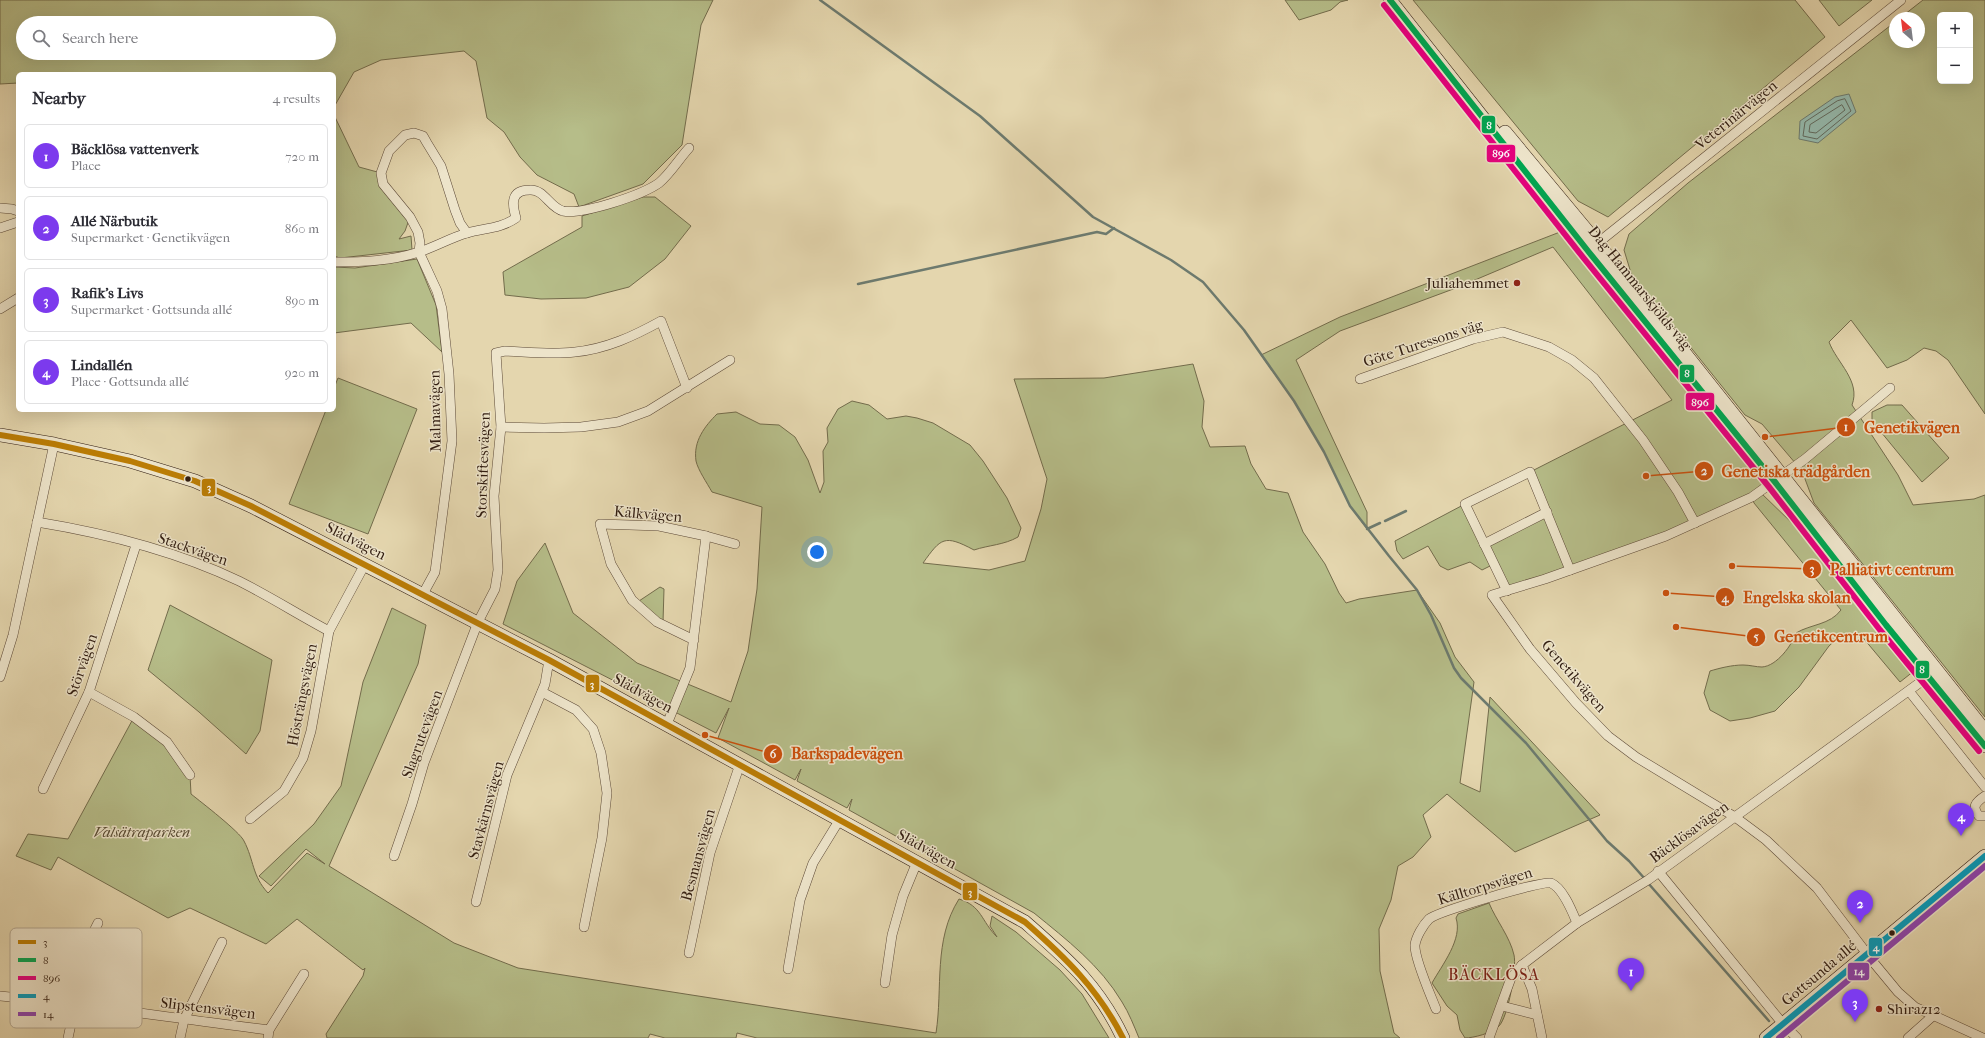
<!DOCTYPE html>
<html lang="en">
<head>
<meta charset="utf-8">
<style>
  body { margin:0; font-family:"IM FELL French Canon",serif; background:#f2f2f3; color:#2b2b33 }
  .controls { position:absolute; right:12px; top:12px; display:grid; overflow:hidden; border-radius:6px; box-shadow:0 4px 16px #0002 }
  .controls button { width:36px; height:36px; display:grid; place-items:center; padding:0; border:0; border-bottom:1px solid #e1e1e2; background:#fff; color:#2b2b33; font:20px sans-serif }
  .compass { position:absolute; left:1889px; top:12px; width:36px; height:36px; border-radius:50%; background:#fff; box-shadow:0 4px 16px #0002; rotate:332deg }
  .you { position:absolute; left:817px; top:552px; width:14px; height:14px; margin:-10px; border:3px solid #fff; border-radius:50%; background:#1a73e8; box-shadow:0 0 0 6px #1a73e833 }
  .badge { display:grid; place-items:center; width:26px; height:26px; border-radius:50%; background:#7c3aed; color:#fff; font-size:13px; font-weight:700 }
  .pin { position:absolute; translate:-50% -33px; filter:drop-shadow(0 1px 2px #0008) }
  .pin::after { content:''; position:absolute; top:21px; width:14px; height:12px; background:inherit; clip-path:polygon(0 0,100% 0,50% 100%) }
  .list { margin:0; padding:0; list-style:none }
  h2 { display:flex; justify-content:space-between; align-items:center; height:52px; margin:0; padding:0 16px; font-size:17px }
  h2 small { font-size:13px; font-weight:400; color:#7c7c81 }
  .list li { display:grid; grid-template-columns:26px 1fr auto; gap:12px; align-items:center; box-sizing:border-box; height:64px; margin:0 8px 8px; padding:0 8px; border:1px solid #e1e1e2; border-radius:6px }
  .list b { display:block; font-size:15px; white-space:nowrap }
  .list p { margin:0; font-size:13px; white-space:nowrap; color:#7c7c81 }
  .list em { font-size:13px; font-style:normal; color:#7c7c81 }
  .icon { flex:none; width:22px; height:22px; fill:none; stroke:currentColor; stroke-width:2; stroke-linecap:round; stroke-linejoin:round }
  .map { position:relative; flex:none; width:1985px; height:1038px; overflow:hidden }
  .search { position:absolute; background:#fff; box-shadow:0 4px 16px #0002; left:16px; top:16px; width:320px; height:44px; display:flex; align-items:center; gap:10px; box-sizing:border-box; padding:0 14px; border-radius:22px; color:#7c7c81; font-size:15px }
  .panel { position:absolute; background:#fff; box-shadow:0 4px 16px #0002; left:16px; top:72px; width:320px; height:340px; border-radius:6px }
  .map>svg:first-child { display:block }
</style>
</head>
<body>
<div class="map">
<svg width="1985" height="1038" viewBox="0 0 1985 1038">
  <rect width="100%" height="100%" fill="#e4d6ae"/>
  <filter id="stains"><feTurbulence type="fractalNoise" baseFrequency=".005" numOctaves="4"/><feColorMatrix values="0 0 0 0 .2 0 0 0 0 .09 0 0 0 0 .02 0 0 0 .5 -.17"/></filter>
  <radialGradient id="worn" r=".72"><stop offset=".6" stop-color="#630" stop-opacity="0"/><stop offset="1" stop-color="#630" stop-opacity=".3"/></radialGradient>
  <!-- green -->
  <g fill="#b6bd89" stroke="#736c4c" fill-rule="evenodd">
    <path d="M 0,0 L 713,0 L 701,25 L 682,145 L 643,184 L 579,207 L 574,194 L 537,175 L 520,157 L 504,132 L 487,118 L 476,61 L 464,51 L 381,60 L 354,72 L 334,107 L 334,74 L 18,74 L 18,83 L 0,84 ZM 23,23 L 329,23 L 329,53 L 23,53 Z"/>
    <path d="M 1285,0 L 1348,0 L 1340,2 L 1331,10 L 1299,20 Z"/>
    <path d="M 1413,0 L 1795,0 L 1825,37 L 1608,217 L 1578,201 Z"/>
    <path d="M 1819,0 L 1872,0 L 1839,26 Z"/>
    <path d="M 1923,0 L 1985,0 L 1985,414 L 1948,360 L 1936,351 L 1924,348 L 1907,360 L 1887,368 L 1851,320 L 1829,342 C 1837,363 1861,381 1852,405 L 1898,475 L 1913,505 L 1974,499 L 1985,495 L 1985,717 L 1814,503 L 1802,471 L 1762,424 L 1745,415 L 1631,273 L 1624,250 L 1629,234 L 1688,183 L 1895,22 L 1895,42 L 1919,42 L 1919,18 L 1900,18 ZM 1940,15 L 1970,15 L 1970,81 L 1940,81 Z"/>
    <path d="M 334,115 L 359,167 L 381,173 L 410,217 L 405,231 L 399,239 L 411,236 L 412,250 L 340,258 L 334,256 Z"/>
    <path d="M 643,197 L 655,197 L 691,226 L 665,259 L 629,287 L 586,298 L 541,299 L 505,295 L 503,272 L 582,227 L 582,216 Z"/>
    <path d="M 1560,232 L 1569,238 L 1764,481 L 1760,492 L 1795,526 L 1821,560 L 1838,573 L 1914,671 L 1900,682 L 1859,633 L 1842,634 L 1829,646 L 1799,687 L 1775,711 L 1750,718 L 1730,721 L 1710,710 L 1704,693 L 1710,671 C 1720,668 1732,665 1743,665 C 1750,665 1756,667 1762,667 C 1777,666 1792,645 1796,633 C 1811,624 1830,625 1841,610 L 1754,503 L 1752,498 L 1666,536 L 1507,591 L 1494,564 L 1482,570 L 1470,562 L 1448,570 L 1440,566 L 1428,546 L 1403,559 L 1397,551 L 1395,541 L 1465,504 L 1484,544 L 1547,512 L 1530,472 L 1672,400 L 1553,247 L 1456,288 L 1340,331 L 1296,360 L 1367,512 L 1367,529 L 1350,506 L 1324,452 L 1294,401 L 1261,355 L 1340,317 Z"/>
    <path d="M 417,259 L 436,305 L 442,352 L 411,323 L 334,333 L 334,267 L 355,268 Z"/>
    <path d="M 1193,364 L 1204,401 L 1202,427 L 1210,447 L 1245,446 L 1251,464 L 1266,489 L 1288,493 L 1303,532 L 1325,564 L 1339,593 L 1346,603 L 1359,599 L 1417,590 L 1440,623 L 1455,657 L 1474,682 L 1460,783 L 1480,792 L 1490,697 L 1600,815 L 1515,852 L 1447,794 L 1423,815 L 1431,837 L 1413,857 L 1398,866 L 1391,900 L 1379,929 L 1380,971 L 1394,1033 L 1400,1038 L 1139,1038 C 1134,1026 1129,1013 1122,1002 C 1100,965 1067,940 1034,913 L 849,810 L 852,799 L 847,808 L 797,781 L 801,769 L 795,780 L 718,738 L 729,708 L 716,733 L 503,624 L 517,581 L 545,543 L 573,613 L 637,663 L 731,702 L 748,651 L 757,589 L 762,507 L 712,492 C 707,483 698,470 696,461 C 693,441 705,426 717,414 L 736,412 L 760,424 L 779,425 L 795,437 L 808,460 L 820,493 L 824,482 L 823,451 L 828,442 L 827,428 L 838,409 L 852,401 L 869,405 L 887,419 L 906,416 L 917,418 L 933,423 L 970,445 L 983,461 L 1007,498 L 1021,528 L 1018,537 C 1004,545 989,545 974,550 C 944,534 941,538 923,563 L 989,570 L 1025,561 L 1041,509 L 1047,479 L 1014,379 L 1104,378 Z"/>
    <path d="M 338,378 L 417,409 L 368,534 L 289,504 L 326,410 L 334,410 L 334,388 Z"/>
    <path d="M 1887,405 L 1902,405 L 1949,458 L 1922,482 L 1872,421 L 1872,412 Z"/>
    <path d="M 660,587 L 664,589 L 663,622 L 639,601 Z"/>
    <path d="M 170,605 L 272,660 L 260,731 L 246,754 L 199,712 L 148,670 Z"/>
    <path d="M 392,608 L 426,625 L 418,664 L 329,866 L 454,943 L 518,968 L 936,1033 C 943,988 933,940 959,899 C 982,906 981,921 997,937 L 990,926 L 992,916 L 1016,932 L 1060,970 L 1082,994 L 1109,1038 L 757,1038 L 737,1033 L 736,1038 L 665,1038 L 650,1034 L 648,1038 L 327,1038 L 326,1034 L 363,976 L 365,968 L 363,970 L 297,919 L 266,944 L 190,908 L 168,918 L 58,857 L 51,870 L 16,856 L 28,834 L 68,839 L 134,717 L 167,742 L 190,775 L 191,794 C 201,802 240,832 244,841 C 254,860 252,876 268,893 L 307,853 L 325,864 L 306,849 L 271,886 L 259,876 L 314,824 L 341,786 L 363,682 Z"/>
    <path d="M 1489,903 C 1496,920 1510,937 1514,955 C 1517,968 1508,1017 1499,1026 C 1493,1033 1473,1038 1465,1038 L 1460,1030 L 1457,1015 L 1447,1006 L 1432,983 C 1442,965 1463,939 1456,918 L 1458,914 Z"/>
  </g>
  <!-- water -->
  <path fill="#95b9ac" stroke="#6d7a6e" d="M 1849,94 L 1856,112 L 1818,143 L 1799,139 L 1800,121 L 1835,97 Z"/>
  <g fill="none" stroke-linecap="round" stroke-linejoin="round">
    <!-- shore -->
    <g stroke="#626a5e" stroke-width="1">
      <path d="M 1845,99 L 1851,111 L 1817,139 L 1803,136 L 1805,122 L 1837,101 Z"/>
      <path d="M 1842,105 L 1845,110 L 1816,133 L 1809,132 L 1810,125 Z"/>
    </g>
    <!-- stream -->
    <g stroke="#6d7a6e" stroke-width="2.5">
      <path d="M 820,0 L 980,116 L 1093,217 L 1171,260 L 1203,282 L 1244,330 L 1294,401 L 1324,452 L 1350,506 L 1389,556 L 1417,590 L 1431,615 L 1454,668 L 1461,678 L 1526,743 L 1607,841 L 1629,861 L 1645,879"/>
      <path d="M 858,284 L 1097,232 L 1106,234 L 1114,228"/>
      <path d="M 1385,521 L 1406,511"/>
      <path d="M 1367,529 L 1380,523"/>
      <path d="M 1648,883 L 1769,1021"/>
      <path d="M 1783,1038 L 1784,1038"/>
    </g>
    <!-- street casing -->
    <g stroke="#5d4a38" stroke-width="10">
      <g id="street">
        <path d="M 0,208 L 12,209 L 18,211"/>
        <path d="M 0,228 L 18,222"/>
        <path d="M 1594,246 L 1901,0"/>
        <path d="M 334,262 C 363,262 391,261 419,252 C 435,247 450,238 467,233 C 484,228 500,229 516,218 C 512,204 510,190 530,190 C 544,189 550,208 563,211 C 583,215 642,195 659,183 C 670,174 679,159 689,148"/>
        <path d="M 0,309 L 18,298"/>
        <path d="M 1360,379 L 1473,339 L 1503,332 L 1549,347 L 1572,360 L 1594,378 L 1643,440 L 1678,492 L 1695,523"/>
        <path d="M 1890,388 L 1805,459 L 1752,497 L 1666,536 L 1545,579 L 1492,595 L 1530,649 L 1576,703 L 1608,736 L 1636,757 L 1735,817 L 1766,840 L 1817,888 L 1874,963 L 1898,992 L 1915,1007 L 1983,1038"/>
        <path d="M 501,427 L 544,428 L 581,427 L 618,422 L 648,411 L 730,360"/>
        <path d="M 37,522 C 104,533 178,552 239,581 C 269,596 299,615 329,631"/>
        <path d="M 706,536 L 735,544"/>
        <path d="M 1484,544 L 1547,512"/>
        <path d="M 1507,591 L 1465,504 L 1530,472 L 1570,570"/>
        <path d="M 423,594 L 435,572 L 452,441 L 449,374 L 442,309 L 437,291 L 419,252 L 420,243 L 418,232 L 410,217 L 383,184 L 381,173 L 389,151 L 405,135 L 414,133 L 423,136 L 427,143 L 441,166 L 455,210 L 460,223 L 467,233"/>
        <path d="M 0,677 L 13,635 L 54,444"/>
        <path d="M 1909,691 L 1985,787"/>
        <path d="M 89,692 L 134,717 L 167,742 L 190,775"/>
        <path d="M 542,692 L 576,710 L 593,729 L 601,753 L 607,793 L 602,838 L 584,927"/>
        <path d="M 667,724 L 690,668 L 706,536 L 659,526 L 600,524 L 611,564 L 632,600 L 657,622 L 694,640"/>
        <path d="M 43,789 L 89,692 L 136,545"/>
        <path d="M 1985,796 C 1976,802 1971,807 1979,816 L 1985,816"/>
        <path d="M 250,819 L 284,791 L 303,758 L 311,731 L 329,631 L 365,564"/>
        <path d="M 394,856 L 412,804 L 424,763 L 478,622 L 495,589 L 498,570 L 494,496 L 501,427 L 496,353 L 505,351 C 528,352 552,355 575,352 C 606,349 634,336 661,321 L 687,388"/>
        <path d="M 1658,871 L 1783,1024 L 1797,1038"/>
        <path d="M 476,902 L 507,775 L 545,684 L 549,660"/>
        <path d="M 689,953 L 710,853 L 740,764"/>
        <path d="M 1522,965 L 1532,989 L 1542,1038"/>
        <path d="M 788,969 L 800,900 L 813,863 L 840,819"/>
        <path d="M 885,983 L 892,935 L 903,896 L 917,862"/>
        <path d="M 0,996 C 90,1005 179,1019 269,1030"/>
        <path d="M 1502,1006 L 1537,1015"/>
        <path d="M 1436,1009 C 1431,996 1414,958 1415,945 C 1416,937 1423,925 1429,919 C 1437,912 1543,880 1551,883 C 1563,888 1572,911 1577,923"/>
        <path d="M 68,1038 L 89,941 L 98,923"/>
        <path d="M 180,1038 L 184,1020 L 222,942"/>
        <path d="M 268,1038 L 269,1030 L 304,974"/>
        <path d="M 1489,1038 L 1511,978 L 1522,965 L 1577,923 L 1648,880 L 1933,673"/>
        <path d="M 1908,1038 L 1934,1015"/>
      </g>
    </g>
    <!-- secondary casing -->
    <g stroke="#301c10" stroke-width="14">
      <g id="secondary">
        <path d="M 1390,0 L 1588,251 L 1775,482 L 1886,625 L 1985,746"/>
        <path d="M 1505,132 L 1598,244 L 1985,731"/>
        <path d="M 0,435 L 54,444 L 130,461 L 195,481 L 251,506 L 549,660 L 1025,922 C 1068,960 1098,985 1123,1038"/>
        <path d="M 1766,1038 L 1985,856"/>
      </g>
    </g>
    <!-- street -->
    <use href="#street" stroke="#ede4ca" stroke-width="9"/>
    <!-- secondary -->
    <use href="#secondary" stroke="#ede4ca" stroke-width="13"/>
    <!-- bus-1 casing -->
    <g stroke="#ede4ca" stroke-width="9">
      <path id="bus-1" d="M 0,435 L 54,444 L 130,461 L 195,481 L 251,506 L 549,660 L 1025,922 C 1066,958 1098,989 1123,1038"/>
    </g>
    <!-- bus-2 casing -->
    <g stroke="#ede4ca" stroke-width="9">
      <path id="bus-2" d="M 1390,0 L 1588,251 L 1775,482 L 1886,625 L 1985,746"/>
    </g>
    <!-- bus-3 casing -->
    <g stroke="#ede4ca" stroke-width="9">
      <path id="bus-3" d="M 1384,5 L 1582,256 L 1769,487 L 1880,630 L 1979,751"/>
    </g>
    <!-- bus-4 casing -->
    <g stroke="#ede4ca" stroke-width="9">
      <path id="bus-4" d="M 1766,1038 L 1985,856"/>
    </g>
    <!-- bus-5 casing -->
    <g stroke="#ede4ca" stroke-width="9">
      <path id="bus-5" d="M 1779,1038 L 1985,866"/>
    </g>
    <!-- bus-1 -->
    <use href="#bus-1" stroke="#bb7d05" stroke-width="6"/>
    <!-- bus-2 -->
    <use href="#bus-2" stroke="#00a651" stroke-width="6"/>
    <!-- bus-3 -->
    <use href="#bus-3" stroke="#e5007d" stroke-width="6"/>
    <!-- bus-4 -->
    <use href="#bus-4" stroke="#059bbb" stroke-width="6"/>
    <!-- bus-5 -->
    <use href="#bus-5" stroke="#8e44ad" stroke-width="6"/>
  </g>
  <!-- markers -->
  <g fill="#8f2418" stroke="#ede4ca" stroke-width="1.5">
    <circle cx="1517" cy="283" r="4"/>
    <circle cx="1879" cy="1009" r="4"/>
  </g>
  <g fill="#301c10" stroke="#ede4ca" stroke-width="1.5">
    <circle cx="188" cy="479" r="3.5"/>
    <circle cx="1892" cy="933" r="3.5"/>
  </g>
  <g text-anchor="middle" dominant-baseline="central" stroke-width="3" stroke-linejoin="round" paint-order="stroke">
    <!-- street labels -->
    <g font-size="15" fill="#301c10" stroke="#ede4ca">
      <text transform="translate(1736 115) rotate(-39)">Veterinärvägen</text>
      <text transform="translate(1640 288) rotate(51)">Dag Hammarskjölds väg</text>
      <text transform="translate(1423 343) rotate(-18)">Göte Turessons väg</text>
      <text transform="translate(435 411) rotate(-91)">Malmavägen</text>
      <text transform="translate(483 465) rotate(-88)">Storskiftesvägen</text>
      <text transform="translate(648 514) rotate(5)">Kälkvägen</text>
      <text transform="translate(356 541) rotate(27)">Slädvägen</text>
      <text transform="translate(193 549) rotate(19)">Stackvägen</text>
      <text transform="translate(82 665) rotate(-71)">Störvägen</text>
      <text transform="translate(1574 676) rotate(49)">Genetikvägen</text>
      <text transform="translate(643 693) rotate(29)">Slädvägen</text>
      <text transform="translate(302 695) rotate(-79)">Hösträngsvägen</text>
      <text transform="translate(422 734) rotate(-70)">Slagrutevägen</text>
      <text transform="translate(486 810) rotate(-75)">Stavkärnsvägen</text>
      <text transform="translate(1689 832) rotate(-36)">Bäcklösavägen</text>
      <text transform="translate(927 849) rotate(29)">Slädvägen</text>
      <text transform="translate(698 855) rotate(-75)">Besmansvägen</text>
      <text transform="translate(1485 886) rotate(-17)">Källtorpsvägen</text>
      <text transform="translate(1819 973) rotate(-40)">Gottsunda allé</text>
      <text transform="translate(208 1008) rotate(7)">Slipstensvägen</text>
    </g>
    <!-- poi labels -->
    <g font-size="15" fill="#301c10" stroke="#ede4ca" text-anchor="end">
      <text x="1509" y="283">Juliahemmet</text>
      <text x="1887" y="1009" text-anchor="start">Shiraz12</text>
    </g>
    <!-- park labels -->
    <g font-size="15" font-style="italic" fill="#584c34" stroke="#ede4ca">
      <text x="142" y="832">Valsätraparken</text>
    </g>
    <!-- neighbourhood labels -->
    <g font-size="16" letter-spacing="1" fill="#7a1f14" stroke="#ede4ca">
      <text x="1494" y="974">BÄCKLÖSA</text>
    </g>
  </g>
  <!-- legend -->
  <rect x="10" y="928" width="132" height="100" rx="6" fill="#ede4ca" stroke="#b4a892" stroke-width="1"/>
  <rect x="18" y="940" width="18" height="4" fill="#bb7d05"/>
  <rect x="18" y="958" width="18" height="4" fill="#00a651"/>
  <rect x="18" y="976" width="18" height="4" fill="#e5007d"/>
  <rect x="18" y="994" width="18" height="4" fill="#059bbb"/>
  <rect x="18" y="1012" width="18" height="4" fill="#8e44ad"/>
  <g font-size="11" fill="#301c10">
    <text x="43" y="946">3</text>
    <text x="43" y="964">8</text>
    <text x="43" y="982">896</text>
    <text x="43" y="1000">4</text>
    <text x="43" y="1018">14</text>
  </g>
  <!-- callouts -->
  <path fill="none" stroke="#cc500d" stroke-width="1.5" d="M1765 437L1846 427M1646 476L1704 471M1732 566L1812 569M1666 593L1725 597M1676 627L1756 637M705 735L773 754"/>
  <g fill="#cc500d" stroke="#ede4ca" stroke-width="1.5">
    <circle cx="1765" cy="437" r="4"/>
    <circle cx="1646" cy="476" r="4"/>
    <circle cx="1732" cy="566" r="4"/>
    <circle cx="1666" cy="593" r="4"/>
    <circle cx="1676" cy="627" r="4"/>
    <circle cx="705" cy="735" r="4"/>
    <circle cx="1846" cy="427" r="10"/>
    <circle cx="1704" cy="471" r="10"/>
    <circle cx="1812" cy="569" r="10"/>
    <circle cx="1725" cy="597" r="10"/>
    <circle cx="1756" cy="637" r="10"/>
    <circle cx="773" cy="754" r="10"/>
  </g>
  <g font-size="12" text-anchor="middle" font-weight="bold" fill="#fff">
    <text x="1846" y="431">1</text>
    <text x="1704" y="475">2</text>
    <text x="1812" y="573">3</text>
    <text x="1725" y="602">4</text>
    <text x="1756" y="641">5</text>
    <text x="773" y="758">6</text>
  </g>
  <g font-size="16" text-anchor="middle" font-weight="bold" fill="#cc500d" stroke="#ede4ca" stroke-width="3" stroke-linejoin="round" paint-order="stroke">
    <text x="1912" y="433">Genetikvägen</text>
    <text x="1796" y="477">Genetiska trädgården</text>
    <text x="1892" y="575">Palliativt centrum</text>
    <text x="1797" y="603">Engelska skolan</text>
    <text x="1831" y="642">Genetikcentrum</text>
    <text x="847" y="759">Barkspadevägen</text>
  </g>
  <g stroke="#ede4ca" stroke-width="1.5">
    <rect x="1481" y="115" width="15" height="19" rx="4" fill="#00a651"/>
    <rect x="1486" y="144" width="30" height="19" rx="4" fill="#e5007d"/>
    <rect x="1679" y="364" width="16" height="19" rx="4" fill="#00a651"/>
    <rect x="1685" y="392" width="30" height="19" rx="4" fill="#e5007d"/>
    <rect x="201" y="478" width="15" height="19" rx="4" fill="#bb7d05"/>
    <rect x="1915" y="660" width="15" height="19" rx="4" fill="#00a651"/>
    <rect x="585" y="674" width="15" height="19" rx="4" fill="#bb7d05"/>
    <rect x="962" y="882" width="16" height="19" rx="4" fill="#bb7d05"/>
    <rect x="1868" y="937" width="15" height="20" rx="4" fill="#059bbb"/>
    <rect x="1847" y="962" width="23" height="19" rx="4" fill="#8e44ad"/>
  </g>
  <g font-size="11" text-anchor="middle" font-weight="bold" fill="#fff">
    <text x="1489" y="129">8</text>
    <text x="1501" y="157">896</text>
    <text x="1687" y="377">8</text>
    <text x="1700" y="406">896</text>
    <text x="209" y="491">3</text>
    <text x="1922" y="673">8</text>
    <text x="592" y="688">3</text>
    <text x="970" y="896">3</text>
    <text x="1876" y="951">4</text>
    <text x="1859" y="975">14</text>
  </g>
  <rect width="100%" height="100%" filter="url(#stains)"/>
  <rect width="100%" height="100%" fill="url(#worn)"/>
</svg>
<div class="controls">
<button>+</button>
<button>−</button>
</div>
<svg class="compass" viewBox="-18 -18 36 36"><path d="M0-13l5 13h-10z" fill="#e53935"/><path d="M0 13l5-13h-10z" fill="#7c7c81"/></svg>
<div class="you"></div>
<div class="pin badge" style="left:1631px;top:991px">1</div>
<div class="pin badge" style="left:1860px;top:923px">2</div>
<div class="pin badge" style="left:1855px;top:1022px">3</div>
<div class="pin badge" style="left:1961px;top:836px">4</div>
<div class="search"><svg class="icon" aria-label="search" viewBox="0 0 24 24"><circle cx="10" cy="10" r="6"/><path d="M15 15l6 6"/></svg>Search here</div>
<section class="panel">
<h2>Nearby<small>4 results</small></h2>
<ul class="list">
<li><span class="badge">1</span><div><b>Bäcklösa vattenverk</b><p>Place</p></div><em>720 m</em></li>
<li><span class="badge">2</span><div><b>Allé Närbutik</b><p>Supermarket · Genetikvägen</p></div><em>860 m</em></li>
<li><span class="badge">3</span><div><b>Rafik's Livs</b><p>Supermarket · Gottsunda allé</p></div><em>890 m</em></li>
<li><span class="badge">4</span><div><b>Lindallén</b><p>Place · Gottsunda allé</p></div><em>920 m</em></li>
</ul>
</section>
</div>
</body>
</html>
